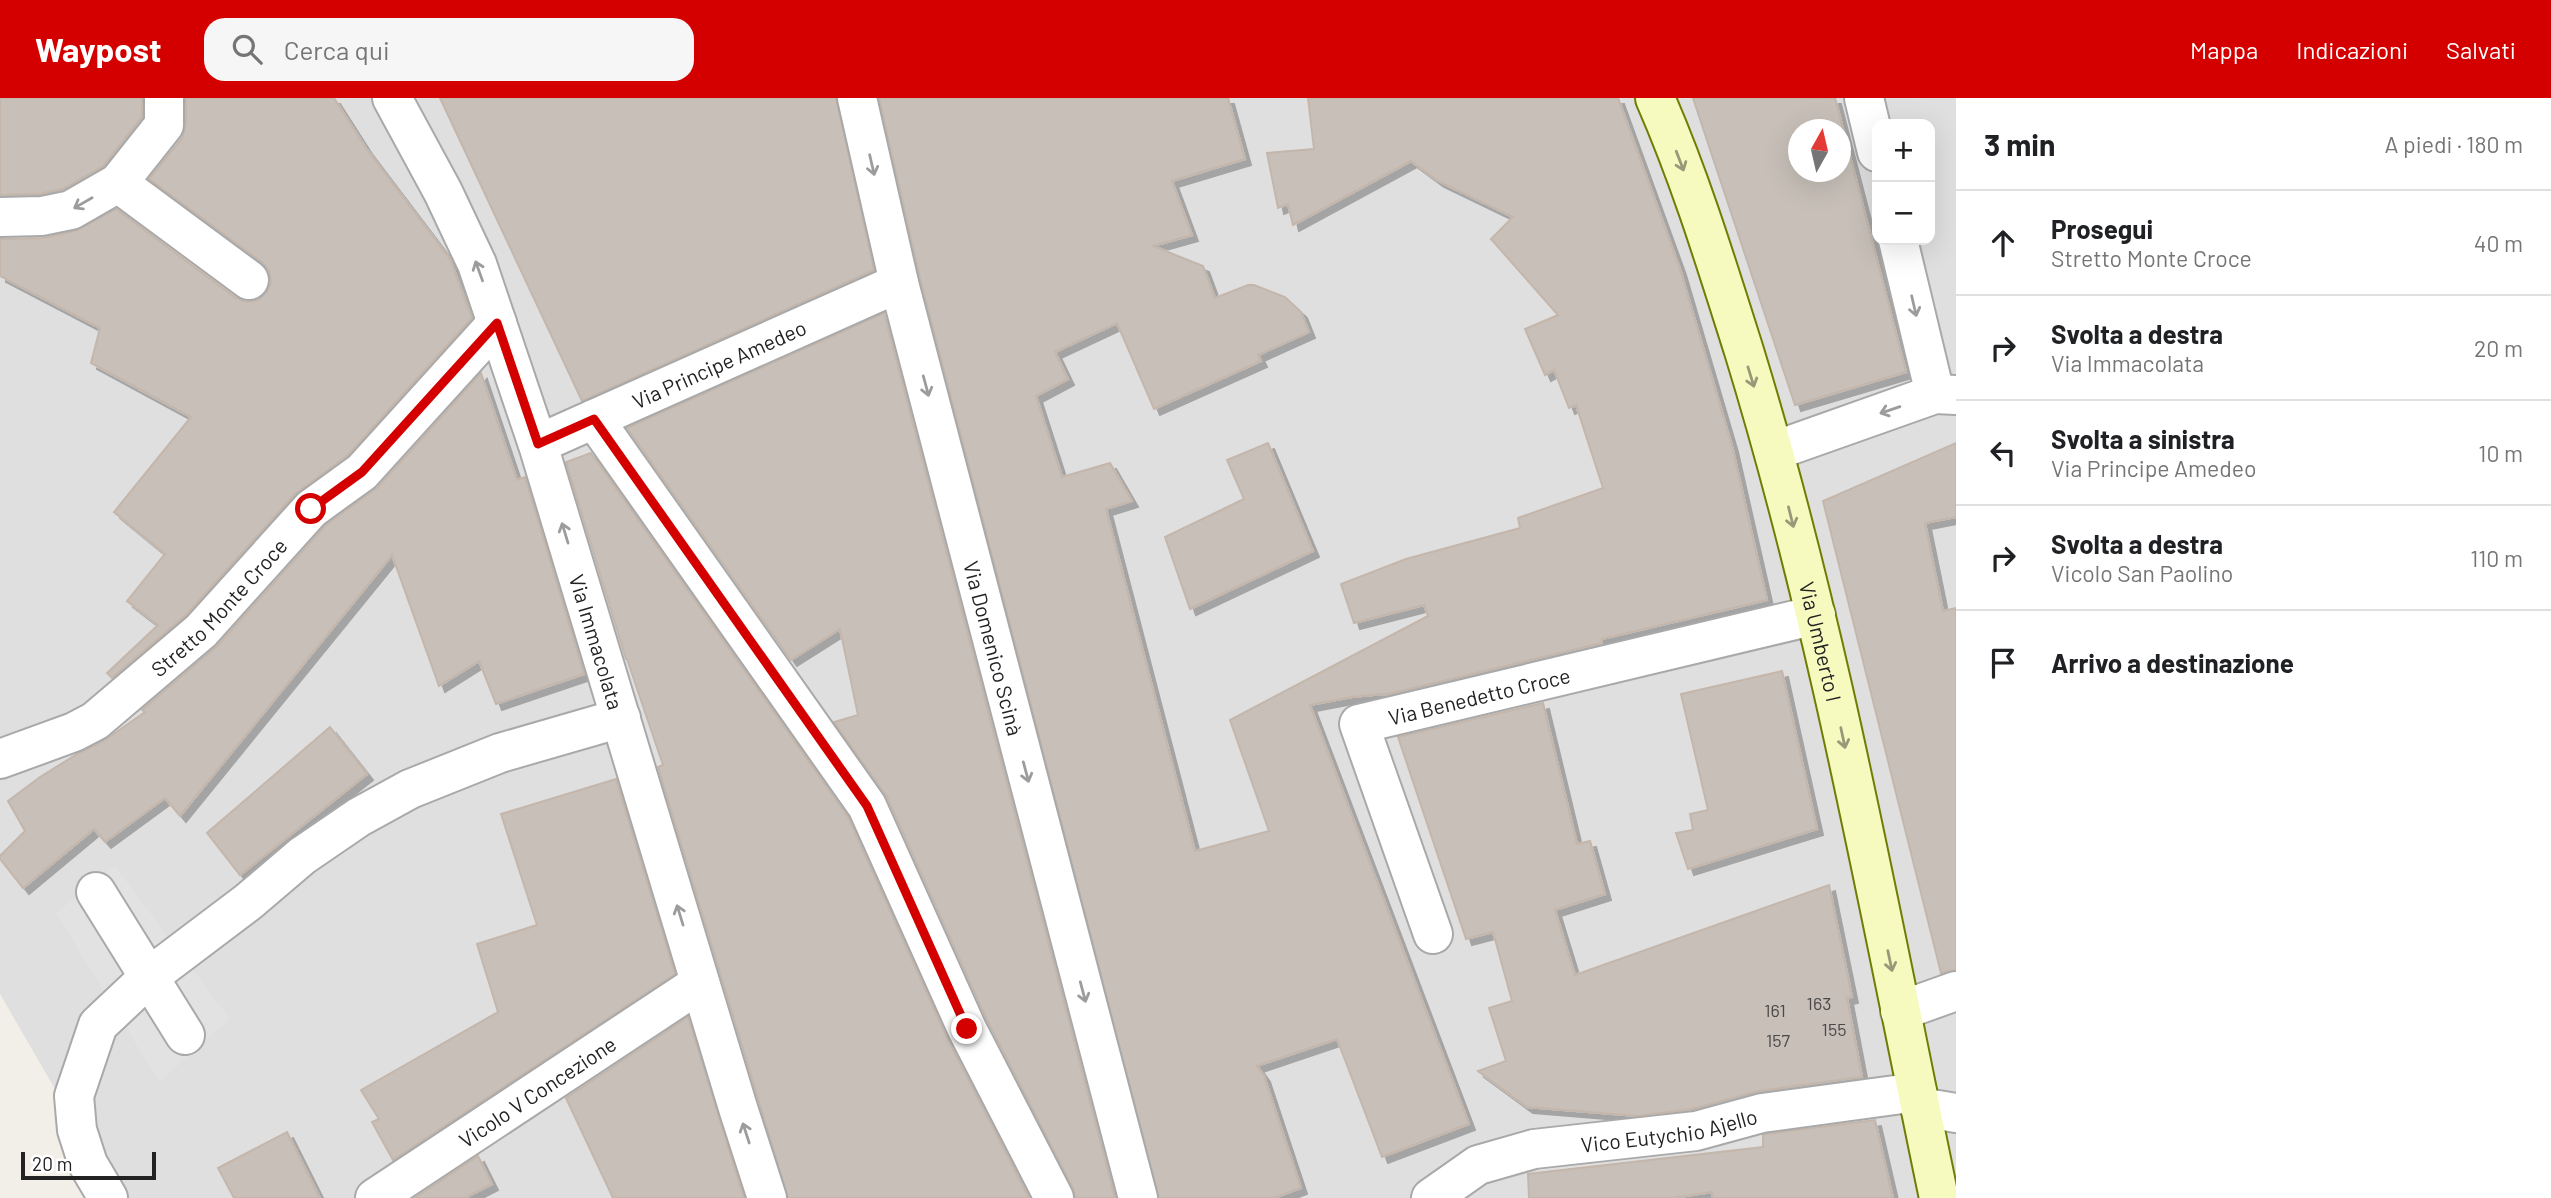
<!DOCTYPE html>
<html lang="it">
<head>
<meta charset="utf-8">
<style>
  body { margin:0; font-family:Barlow,sans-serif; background:#f6f6f6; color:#202124 }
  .controls { position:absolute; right:21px; top:21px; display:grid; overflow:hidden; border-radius:14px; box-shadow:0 7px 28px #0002 }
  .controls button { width:63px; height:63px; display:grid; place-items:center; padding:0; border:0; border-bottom:2px solid #e0e0e0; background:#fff; color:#202124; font:35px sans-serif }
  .compass { position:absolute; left:1788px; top:21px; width:63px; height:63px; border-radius:50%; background:#fff; box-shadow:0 7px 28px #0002; rotate:8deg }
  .scale { position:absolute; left:21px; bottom:18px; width:135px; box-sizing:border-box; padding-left:7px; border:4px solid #222; border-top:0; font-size:19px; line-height:24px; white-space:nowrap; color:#222; -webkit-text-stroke:5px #fff; paint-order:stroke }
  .stop { position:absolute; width:21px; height:21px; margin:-16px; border:5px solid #d40000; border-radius:50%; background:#fff }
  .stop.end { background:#d40000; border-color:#fff; box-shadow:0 2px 7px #0008 }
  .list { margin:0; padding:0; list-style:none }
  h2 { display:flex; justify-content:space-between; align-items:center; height:91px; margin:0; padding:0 28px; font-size:30px }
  h2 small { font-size:23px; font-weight:400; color:#757577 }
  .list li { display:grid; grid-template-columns:46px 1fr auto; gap:21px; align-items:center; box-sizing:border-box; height:105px; padding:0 28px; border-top:2px solid #e0e0e0 }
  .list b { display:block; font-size:26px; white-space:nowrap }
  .list p { margin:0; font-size:23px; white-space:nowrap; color:#757577 }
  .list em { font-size:23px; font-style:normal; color:#757577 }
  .icon { flex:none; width:38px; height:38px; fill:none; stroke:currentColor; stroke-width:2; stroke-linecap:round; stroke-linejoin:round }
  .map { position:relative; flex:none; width:1956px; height:1100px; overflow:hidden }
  header { display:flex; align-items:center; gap:42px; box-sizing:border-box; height:98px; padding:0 35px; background:#d40000; color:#fff }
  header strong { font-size:33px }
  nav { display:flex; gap:38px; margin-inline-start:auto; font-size:24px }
  .search { width:490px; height:63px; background:#f6f6f6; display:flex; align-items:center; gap:18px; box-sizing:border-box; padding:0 24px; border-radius:21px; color:#757577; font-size:26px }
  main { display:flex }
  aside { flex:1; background:#fff }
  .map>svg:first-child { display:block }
</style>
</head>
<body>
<header>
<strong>Waypost</strong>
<div class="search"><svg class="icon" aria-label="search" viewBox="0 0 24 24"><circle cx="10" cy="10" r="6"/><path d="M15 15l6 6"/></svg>Cerca qui</div>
<nav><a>Mappa</a><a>Indicazioni</a><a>Salvati</a></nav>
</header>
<main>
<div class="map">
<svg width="1956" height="1100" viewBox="0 0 1956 1100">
  <defs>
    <filter id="shadow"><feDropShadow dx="6" dy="6" stdDeviation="0" flood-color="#0004"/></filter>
  </defs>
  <rect width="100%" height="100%" fill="#f2efe9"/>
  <!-- residential -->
  <path fill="#e0dfdf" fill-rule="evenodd" d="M 0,0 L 1956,0 L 1956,1100 L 118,1100 L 0,896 ZM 1877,26 L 1930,26 L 1930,142 L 1877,142 ZM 1798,32 L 1840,32 L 1840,74 L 1798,74 Z"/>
  <!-- parking -->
  <path fill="#e2e2e2" d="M 115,768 L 230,921 L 159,984 L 56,815 Z"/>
  <!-- building -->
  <g fill="#c7bfb8" stroke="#c4b6ab" stroke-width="2" fill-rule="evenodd" filter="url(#shadow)">
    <path d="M 0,0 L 142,0 L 142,19 L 103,68 L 63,91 L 39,96 L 0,97 Z"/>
    <path d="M 186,0 L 334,0 L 366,50 L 450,161 L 472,220 L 347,358 L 295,396 L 186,517 L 112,580 L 107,575 L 158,527 L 127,503 L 165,456 L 114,414 L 191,319 L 91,265 L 100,230 L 0,178 L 0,141 L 43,140 L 75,133 L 116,111 L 236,200 L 247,204 L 258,202 L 267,194 L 271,184 L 269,173 L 263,165 L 149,81 L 182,40 L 186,27 Z"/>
    <path d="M 440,0 L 836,0 L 874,172 L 582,303 Z"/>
    <path d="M 879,0 L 1228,0 L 1245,61 L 1172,83 L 1192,137 L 1153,148 L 1203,168 L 1215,200 L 1248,187 L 1254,187 L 1285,199 L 1301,214 L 1309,234 L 1258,257 L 1261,263 L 1154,311 L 1117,225 L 1055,254 L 1068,281 L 1036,298 L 1062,379 L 1110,365 L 1132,403 L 1106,411 L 1195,753 L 1269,733 L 1230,622 L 1428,518 L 1424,507 L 1354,525 L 1341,486 L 1406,461 L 1520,430 L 1518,420 L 1603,390 L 1576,307 L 1569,310 L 1554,272 L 1545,277 L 1525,231 L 1558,217 L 1491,141 L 1513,119 L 1438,83 L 1411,63 L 1293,127 L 1288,106 L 1278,110 L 1267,55 L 1314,51 L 1308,0 L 1618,0 L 1680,171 L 1732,348 L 1767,502 L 1602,541 L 1602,545 L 1384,597 L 1384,596 L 1352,599 L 1310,607 L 1469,1026 L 1382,1059 L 1337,941 L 1257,968 L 1264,978 L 1301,1090 L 1274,1100 L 1159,1100 L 920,180 Z"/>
    <path d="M 1693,0 L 1835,0 L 1906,274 L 1795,307 ZM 1798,32 L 1840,32 L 1840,74 L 1798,74 Z"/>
    <path d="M 884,215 L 1115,1100 L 1076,1100 L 1073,1090 L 987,922 L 887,699 L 834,624 L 858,617 L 840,531 L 791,562 L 627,330 Z"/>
    <path d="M 481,275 L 517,382 L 525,379 L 584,576 L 496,606 L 479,563 L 439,588 L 392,457 L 180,718 L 165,700 L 105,744 L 94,731 L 23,790 L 0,761 L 0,758 L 25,733 L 8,703 L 40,679 L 77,656 L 105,642 L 145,614 L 142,612 L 217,548 L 326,427 L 378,389 Z"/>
    <path d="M 1268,345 L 1313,453 L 1190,511 L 1165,439 L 1244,401 L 1227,362 Z"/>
    <path d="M 1956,345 L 1956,419 L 1925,425 L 1943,513 L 1956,510 L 1956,872 L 1941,875 L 1823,403 Z"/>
    <path d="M 591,355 L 848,719 L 947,940 L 1029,1100 L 788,1100 L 658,669 L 663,667 L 627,561 L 626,561 L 566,364 Z"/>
    <path d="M 1782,573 L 1817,731 L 1688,771 L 1676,735 L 1693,732 L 1690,716 L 1708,712 L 1681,596 Z"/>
    <path d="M 1543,605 L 1577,746 L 1590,743 L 1605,796 L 1555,812 L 1575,877 L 1829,787 L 1852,899 L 1847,900 L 1862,979 L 1759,993 L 1692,1011 L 1637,1018 L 1527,1009 L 1478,973 L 1506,963 L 1489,910 L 1512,903 L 1493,834 L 1466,841 L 1398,639 Z"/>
    <path d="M 330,629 L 367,676 L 240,777 L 207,735 Z"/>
    <path d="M 616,681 L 675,876 L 393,1062 L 372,1024 L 379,1021 L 361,992 L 498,914 L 477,846 L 537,827 L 501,716 Z"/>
    <path d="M 688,919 L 744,1100 L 613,1100 L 566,1000 Z"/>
    <path d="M 1875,1022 L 1893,1100 L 1713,1100 L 1712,1094 L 1673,1100 L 1529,1100 L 1528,1076 L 1763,1049 L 1763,1037 L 1766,1036 Z"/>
    <path d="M 287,1034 L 320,1100 L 234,1100 L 218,1070 Z"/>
    <path d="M 478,1058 L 492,1086 L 465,1100 L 415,1100 Z"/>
  </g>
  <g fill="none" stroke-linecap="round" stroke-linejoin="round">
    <!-- street casing -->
    <g stroke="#a9a9a9" stroke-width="42">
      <g id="street">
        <path id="s1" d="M 392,0 L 443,94 L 477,166 L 539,350 L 738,1010 L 767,1100"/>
        <path id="s2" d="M 857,0 L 899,185 L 1138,1100"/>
        <path d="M 1864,0 L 1877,54"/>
        <path d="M 118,85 L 249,182"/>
        <path d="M 0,119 L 42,118 L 71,112 L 118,85 L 164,27 L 164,0"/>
        <path d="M 1898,142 L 1935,296"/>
        <path d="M 594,321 L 867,708 L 967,931 L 1054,1100"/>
        <path id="s3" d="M 538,346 L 899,185"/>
        <path d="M 1774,353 L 1935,296 L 1956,297"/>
        <path id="s4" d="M 0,661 L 74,634 L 95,623 L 201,533 L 311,411 L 362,374 L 497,225"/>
        <path d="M 96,794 L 185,937"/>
        <path id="s5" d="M 1433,836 L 1359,626 L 1816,517"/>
        <path d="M 1900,913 L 1956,893"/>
        <path d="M 1920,1009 L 1956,1015"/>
        <path d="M 108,1100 L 88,1066 L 77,1032 L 74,998 L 98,927 L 150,878 L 248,804 L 302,758 L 359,719 L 410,691 L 500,655 L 621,620"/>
        <path id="s6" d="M 375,1100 L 700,885"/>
        <path id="s7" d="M 1431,1100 L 1478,1067 L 1534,1051 L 1696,1033 L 1762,1015 L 1917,994"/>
      </g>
    </g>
    <!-- secondary casing -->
    <g stroke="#707d05" stroke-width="42">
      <g id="secondary">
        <path id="s8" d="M 1655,0 C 1691,82 1717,168 1744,253 C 1829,530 1880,817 1939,1100"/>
      </g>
    </g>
    <!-- street -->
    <use href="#street" stroke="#fff" stroke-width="38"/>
    <!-- secondary -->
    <use href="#secondary" stroke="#f7fabf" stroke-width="38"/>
  </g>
  <!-- one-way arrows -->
  <defs><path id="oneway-shaft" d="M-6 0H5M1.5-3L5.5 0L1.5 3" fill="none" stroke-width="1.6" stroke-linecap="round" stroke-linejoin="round" transform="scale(1.75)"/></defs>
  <g stroke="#979978">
    <use href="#oneway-shaft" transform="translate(1680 63) rotate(69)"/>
    <use href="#oneway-shaft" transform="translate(1751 279) rotate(73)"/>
    <use href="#oneway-shaft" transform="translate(1791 419) rotate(76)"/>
    <use href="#oneway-shaft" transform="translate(1843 640) rotate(78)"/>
    <use href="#oneway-shaft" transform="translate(1890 863) rotate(78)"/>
  </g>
  <g stroke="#9c9c9c">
    <use href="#oneway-shaft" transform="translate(872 67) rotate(77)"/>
    <use href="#oneway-shaft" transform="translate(83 105) rotate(150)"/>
    <use href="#oneway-shaft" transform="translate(479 173) rotate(-110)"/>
    <use href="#oneway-shaft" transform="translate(1914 208) rotate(77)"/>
    <use href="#oneway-shaft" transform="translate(926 288) rotate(75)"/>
    <use href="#oneway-shaft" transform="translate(1890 312) rotate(161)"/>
    <use href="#oneway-shaft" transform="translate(565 435) rotate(-107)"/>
    <use href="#oneway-shaft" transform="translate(1026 674) rotate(75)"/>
    <use href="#oneway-shaft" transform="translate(680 817) rotate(-107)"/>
    <use href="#oneway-shaft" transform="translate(1083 894) rotate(75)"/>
    <use href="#oneway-shaft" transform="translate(746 1035) rotate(-108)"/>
  </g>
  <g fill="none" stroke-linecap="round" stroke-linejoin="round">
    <!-- route -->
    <path stroke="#d40000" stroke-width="9" d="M 311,411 L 362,374 L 497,225 L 538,346 L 594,321 L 867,708 L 967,931"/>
  </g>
  <g text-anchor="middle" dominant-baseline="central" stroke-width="6" stroke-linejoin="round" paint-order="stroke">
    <!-- number labels -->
    <g font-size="18" fill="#4b4948">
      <text x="1819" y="905">163</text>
      <text x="1775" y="912">161</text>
      <text x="1834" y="931">155</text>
      <text x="1778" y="942">157</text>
    </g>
    <!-- street labels -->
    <g font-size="21" fill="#222" stroke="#fff">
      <text stroke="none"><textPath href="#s3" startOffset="198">Via Principe Amedeo</textPath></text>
      <text stroke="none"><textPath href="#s4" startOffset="271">Stretto Monte Croce</textPath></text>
      <text stroke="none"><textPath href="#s1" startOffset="583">Via Immacolata</textPath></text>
      <text stroke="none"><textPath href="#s8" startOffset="569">Via Umberto I</textPath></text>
      <text stroke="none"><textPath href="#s2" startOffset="567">Via Domenico Scinà</textPath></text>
      <text stroke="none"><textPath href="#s5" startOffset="346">Via Benedetto Croce</textPath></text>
      <text stroke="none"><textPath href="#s6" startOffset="194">Vicolo V Concezione</textPath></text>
      <text stroke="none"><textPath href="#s7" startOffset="252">Vico Eutychio Ajello</textPath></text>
    </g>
  </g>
</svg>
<div class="controls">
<button>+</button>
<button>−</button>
</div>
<svg class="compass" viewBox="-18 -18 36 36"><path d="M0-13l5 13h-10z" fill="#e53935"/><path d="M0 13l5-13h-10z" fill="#757577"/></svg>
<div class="scale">20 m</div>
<div class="stop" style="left:311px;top:411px"></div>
<div class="stop end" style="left:967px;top:931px"></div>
</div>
<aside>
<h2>3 min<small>A piedi · 180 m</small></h2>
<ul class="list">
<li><svg class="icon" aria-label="ahead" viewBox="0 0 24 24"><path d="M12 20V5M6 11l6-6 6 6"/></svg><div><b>Prosegui</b><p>Stretto Monte Croce</p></div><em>40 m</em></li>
<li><svg class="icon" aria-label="right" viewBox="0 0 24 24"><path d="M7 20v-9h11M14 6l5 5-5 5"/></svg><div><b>Svolta a destra</b><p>Via Immacolata</p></div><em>20 m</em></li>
<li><svg class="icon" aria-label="left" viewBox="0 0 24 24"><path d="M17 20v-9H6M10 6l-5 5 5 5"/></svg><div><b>Svolta a sinistra</b><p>Via Principe Amedeo</p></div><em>10 m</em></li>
<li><svg class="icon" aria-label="right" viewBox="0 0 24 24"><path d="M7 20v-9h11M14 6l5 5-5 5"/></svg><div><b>Svolta a destra</b><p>Vicolo San Paolino</p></div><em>110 m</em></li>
<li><svg class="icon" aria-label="arrive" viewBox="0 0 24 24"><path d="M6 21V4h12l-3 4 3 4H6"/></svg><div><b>Arrivo a destinazione</b></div></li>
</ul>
</aside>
</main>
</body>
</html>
